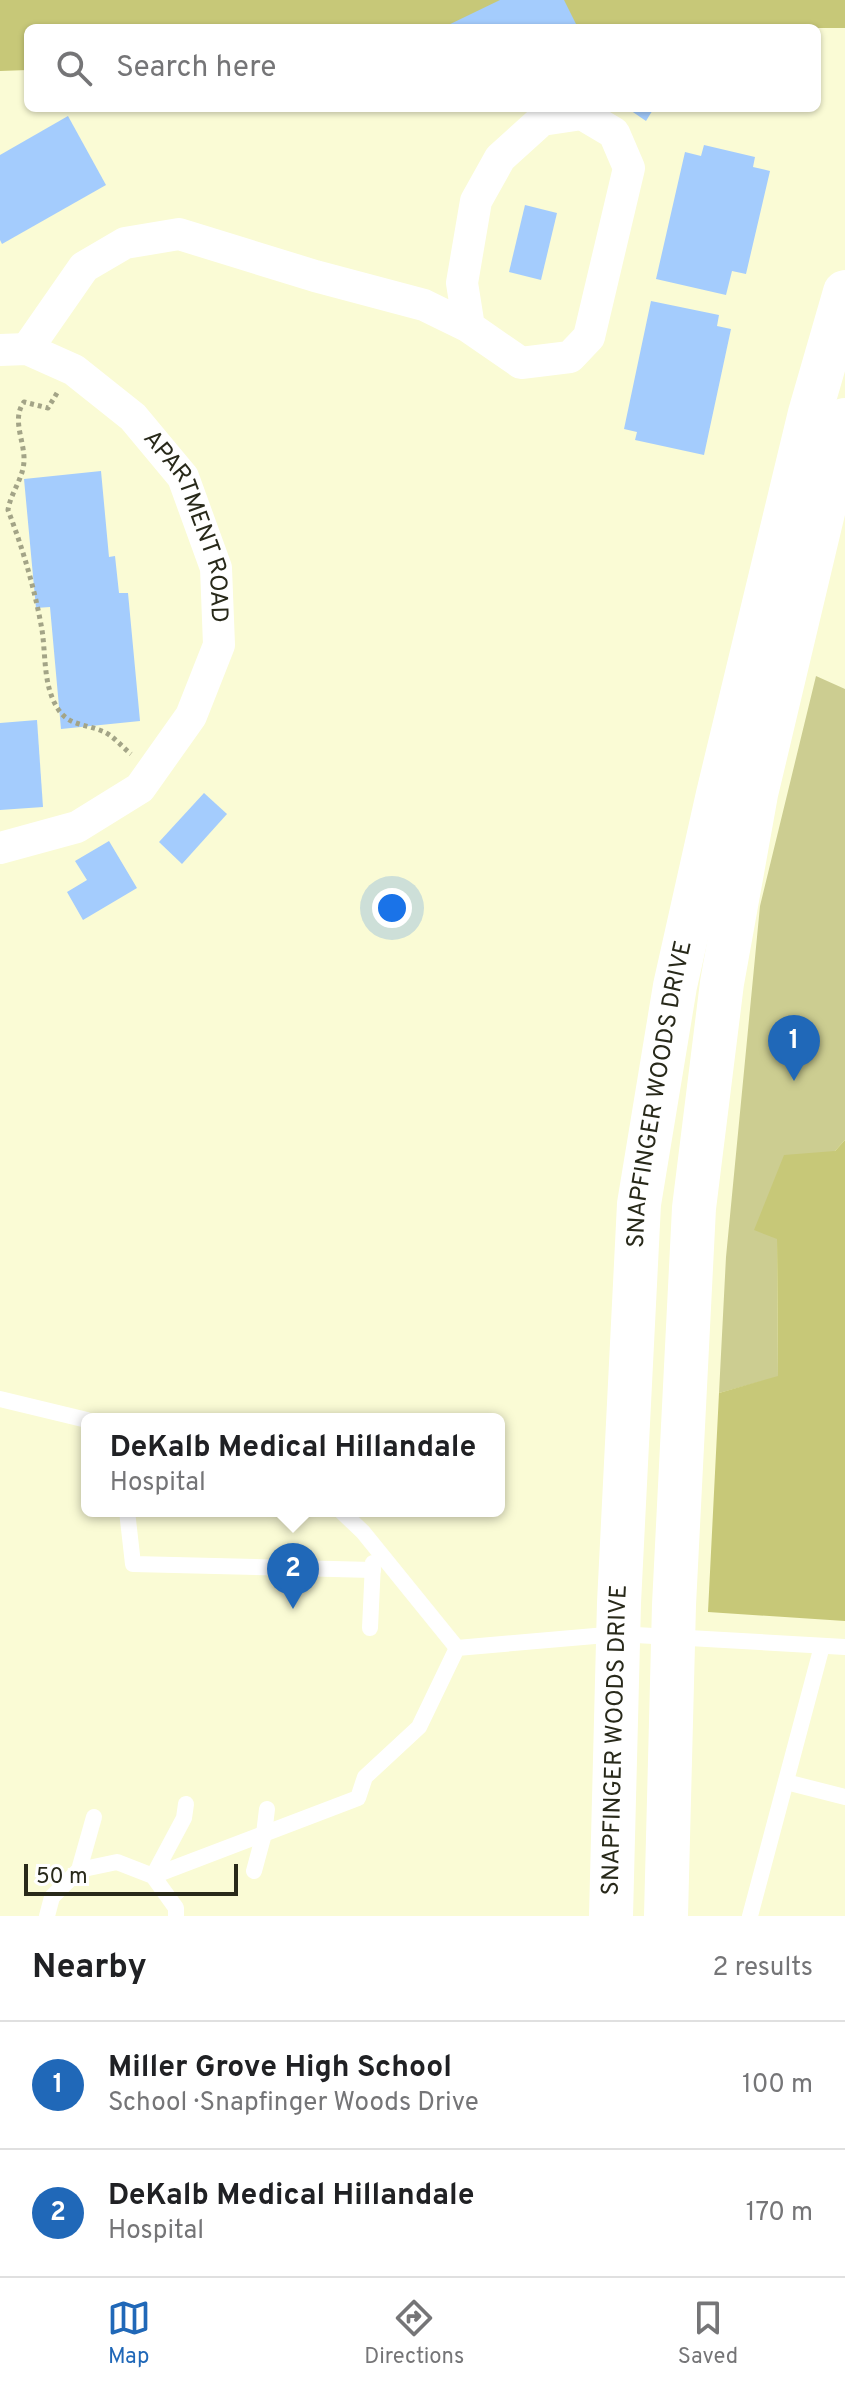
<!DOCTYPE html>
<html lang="en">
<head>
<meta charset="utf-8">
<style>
  body { margin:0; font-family:Overpass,sans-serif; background:#f6f6f6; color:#202124 }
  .scale { position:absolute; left:24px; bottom:20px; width:214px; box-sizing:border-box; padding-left:8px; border:4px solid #28291a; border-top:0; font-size:22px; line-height:28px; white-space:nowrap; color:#28291a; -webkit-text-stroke:6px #fff; paint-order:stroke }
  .you { position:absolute; left:392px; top:908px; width:28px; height:28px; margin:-20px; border:6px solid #fff; border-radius:50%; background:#1a73e8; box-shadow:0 0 0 12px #1a73e833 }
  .badge { display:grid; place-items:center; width:52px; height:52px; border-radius:50%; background:#2068b8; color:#fff; font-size:26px; font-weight:700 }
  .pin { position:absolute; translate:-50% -66px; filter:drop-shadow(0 2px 4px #0008) }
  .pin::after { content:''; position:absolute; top:42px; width:28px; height:24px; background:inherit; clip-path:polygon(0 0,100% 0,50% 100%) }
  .popup { position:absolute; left:81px; top:1413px; width:424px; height:104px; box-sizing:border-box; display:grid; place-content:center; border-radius:12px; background:#fff; filter:drop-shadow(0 2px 6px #0005); font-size:26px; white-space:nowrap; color:#757577 }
  .popup b { font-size:30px; color:#202124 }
  .popup::after { content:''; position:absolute; left:50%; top:100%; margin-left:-16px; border:16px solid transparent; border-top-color:#fff }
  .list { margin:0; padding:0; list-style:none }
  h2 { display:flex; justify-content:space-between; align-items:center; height:104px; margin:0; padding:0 32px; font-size:34px }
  h2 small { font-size:26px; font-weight:400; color:#757577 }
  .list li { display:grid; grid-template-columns:52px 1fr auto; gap:24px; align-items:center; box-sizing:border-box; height:128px; padding:0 32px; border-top:2px solid #e0e0e0 }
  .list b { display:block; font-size:30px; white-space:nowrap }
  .list p { margin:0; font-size:26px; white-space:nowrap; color:#757577 }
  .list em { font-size:26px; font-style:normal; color:#757577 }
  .icon { flex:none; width:44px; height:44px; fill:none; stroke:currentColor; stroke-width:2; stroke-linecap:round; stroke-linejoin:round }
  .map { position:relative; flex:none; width:845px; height:1916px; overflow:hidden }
  .search { position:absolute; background:#fff; box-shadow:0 2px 6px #0004; left:24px; right:24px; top:24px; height:88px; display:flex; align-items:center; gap:20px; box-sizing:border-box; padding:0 28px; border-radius:12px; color:#757577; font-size:30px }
  .sheet { height:360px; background:#fff }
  nav { display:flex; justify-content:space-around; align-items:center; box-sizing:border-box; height:112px; border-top:2px solid #e0e0e0; background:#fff; font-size:22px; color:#757577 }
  nav a { display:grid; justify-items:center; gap:4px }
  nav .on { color:#2068b8 }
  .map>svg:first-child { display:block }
</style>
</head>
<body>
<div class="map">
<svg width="845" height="1916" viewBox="0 0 845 1916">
  <rect width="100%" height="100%" fill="#fafbd5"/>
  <!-- green -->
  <path fill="#cccd91" d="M 816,676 L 845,689 L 845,1140 L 835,1151 L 777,1238 L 778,1377 L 719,1393 L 726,1257 L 760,906 Z"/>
  <!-- forest -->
  <g fill="#c7c878">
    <path d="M 0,0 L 845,0 L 845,28 L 28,28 L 28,70 L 0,71 Z"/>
    <path d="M 845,1140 L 845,1621 L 708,1612 L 719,1393 L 778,1376 L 777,1239 L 754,1230 L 784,1155 L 835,1151 Z"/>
  </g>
  <!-- building -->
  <g fill="#a4ccfd">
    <path d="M 500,0 L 564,0 L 578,28 L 442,28 Z"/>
    <path d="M 627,108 L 654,108 L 646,121 Z"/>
    <path d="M 68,116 L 106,185 L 2,244 L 0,240 L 0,155 Z"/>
    <path d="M 704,145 L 755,157 L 753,167 L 770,171 L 746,274 L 732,271 L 726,295 L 656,279 L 685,152 L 701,156 Z"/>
    <path d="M 525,205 L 557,213 L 541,280 L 509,272 Z"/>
    <path d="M 651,301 L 719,315 L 717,326 L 731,329 L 704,455 L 635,440 L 637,432 L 624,429 Z"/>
    <path d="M 101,471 L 109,557 L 115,556 L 119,593 L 128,593 L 140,721 L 61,729 L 50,607 L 36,608 L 24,479 Z"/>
    <path d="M 37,720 L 43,807 L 0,810 L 0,723 Z"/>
    <path d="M 204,793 L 227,814 L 182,864 L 159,842 Z"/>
    <path d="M 109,841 L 137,888 L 83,920 L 67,892 L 87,880 L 75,861 Z"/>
  </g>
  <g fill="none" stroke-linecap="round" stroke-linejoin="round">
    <!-- path -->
    <path stroke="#a3a487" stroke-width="5" stroke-dasharray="4 4" stroke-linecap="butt" d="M 57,393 L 48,408 L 24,402 C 12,418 23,438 24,457 C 25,477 11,491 8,510 C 23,549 35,590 42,630 C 46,656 43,686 58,709 C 69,726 86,724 102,731 C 113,735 122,747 131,754"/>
    <!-- service -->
    <g stroke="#fff" stroke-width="16">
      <path d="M 0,1399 L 87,1420"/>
      <path d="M 127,1511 L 133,1564 L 373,1570"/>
      <path d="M 341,1511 L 363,1532 L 457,1648"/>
      <path d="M 370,1628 L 373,1563"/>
      <path d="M 786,1782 L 845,1797"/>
      <path d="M 79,1870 L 94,1817"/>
      <path d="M 254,1871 L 264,1834 L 267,1809"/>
      <path d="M 153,1876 L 358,1798 L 365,1777 L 419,1727 L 457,1648 L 618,1634 L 845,1647"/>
      <path d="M 153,1876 L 184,1818 L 186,1804"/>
      <path d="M 47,1916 L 52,1897 L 79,1870 L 117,1862 L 153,1876 L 176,1908 L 176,1916"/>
      <path d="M 750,1916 L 822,1646"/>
    </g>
    <!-- minor -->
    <g stroke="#fff" stroke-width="32">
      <path d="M 27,349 L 84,267 L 125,243 L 179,234 L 315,276 L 424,305 L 469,327 L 521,363 L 570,357 L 589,337 L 629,168 L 614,133 L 582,114 L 542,120 L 500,158 L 476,201 L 462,283 L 469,327"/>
      <path id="s1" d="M 0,350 L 27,349 L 74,370 L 133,417 L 183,477 L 216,568 L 219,645 L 191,716 L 140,788 L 77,827 L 0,848"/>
    </g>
    <!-- secondary -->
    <g stroke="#fff" stroke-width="44">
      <path id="s2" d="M 611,1916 L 619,1603 L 639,1204 L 675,986 L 718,794 L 810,413 L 845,292"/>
      <path d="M 666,1916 L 674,1605 L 694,1208 L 722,983 L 756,794 L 845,420"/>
    </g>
  </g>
  <g text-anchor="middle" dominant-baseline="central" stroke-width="6" stroke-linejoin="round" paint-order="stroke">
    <!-- street labels -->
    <g font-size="24" fill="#28291a" stroke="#fff">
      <text stroke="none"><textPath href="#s1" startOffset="280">APARTMENT ROAD</textPath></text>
      <text stroke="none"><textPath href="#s2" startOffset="824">SNAPFINGER WOODS DRIVE</textPath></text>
      <text stroke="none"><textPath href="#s2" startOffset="176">SNAPFINGER WOODS DRIVE</textPath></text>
    </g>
  </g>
</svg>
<div class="scale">50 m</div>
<div class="you"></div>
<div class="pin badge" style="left:794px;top:1081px">1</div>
<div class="pin badge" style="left:293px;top:1609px">2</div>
<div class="popup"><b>DeKalb Medical Hillandale</b>Hospital</div>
<div class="search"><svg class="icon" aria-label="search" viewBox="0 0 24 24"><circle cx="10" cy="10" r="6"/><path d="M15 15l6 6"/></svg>Search here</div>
</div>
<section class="sheet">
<h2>Nearby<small>2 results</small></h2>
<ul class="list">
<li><span class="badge">1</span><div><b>Miller Grove High School</b><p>School · Snapfinger Woods Drive</p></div><em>100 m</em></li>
<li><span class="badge">2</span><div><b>DeKalb Medical Hillandale</b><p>Hospital</p></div><em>170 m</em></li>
</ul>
</section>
<nav>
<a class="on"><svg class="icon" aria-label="map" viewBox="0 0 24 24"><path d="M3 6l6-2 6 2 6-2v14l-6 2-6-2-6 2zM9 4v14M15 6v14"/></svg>Map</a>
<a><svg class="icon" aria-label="directions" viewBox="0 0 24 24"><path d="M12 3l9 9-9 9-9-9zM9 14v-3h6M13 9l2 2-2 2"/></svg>Directions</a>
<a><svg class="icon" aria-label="saved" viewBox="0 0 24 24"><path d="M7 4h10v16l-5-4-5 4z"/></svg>Saved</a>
</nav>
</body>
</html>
